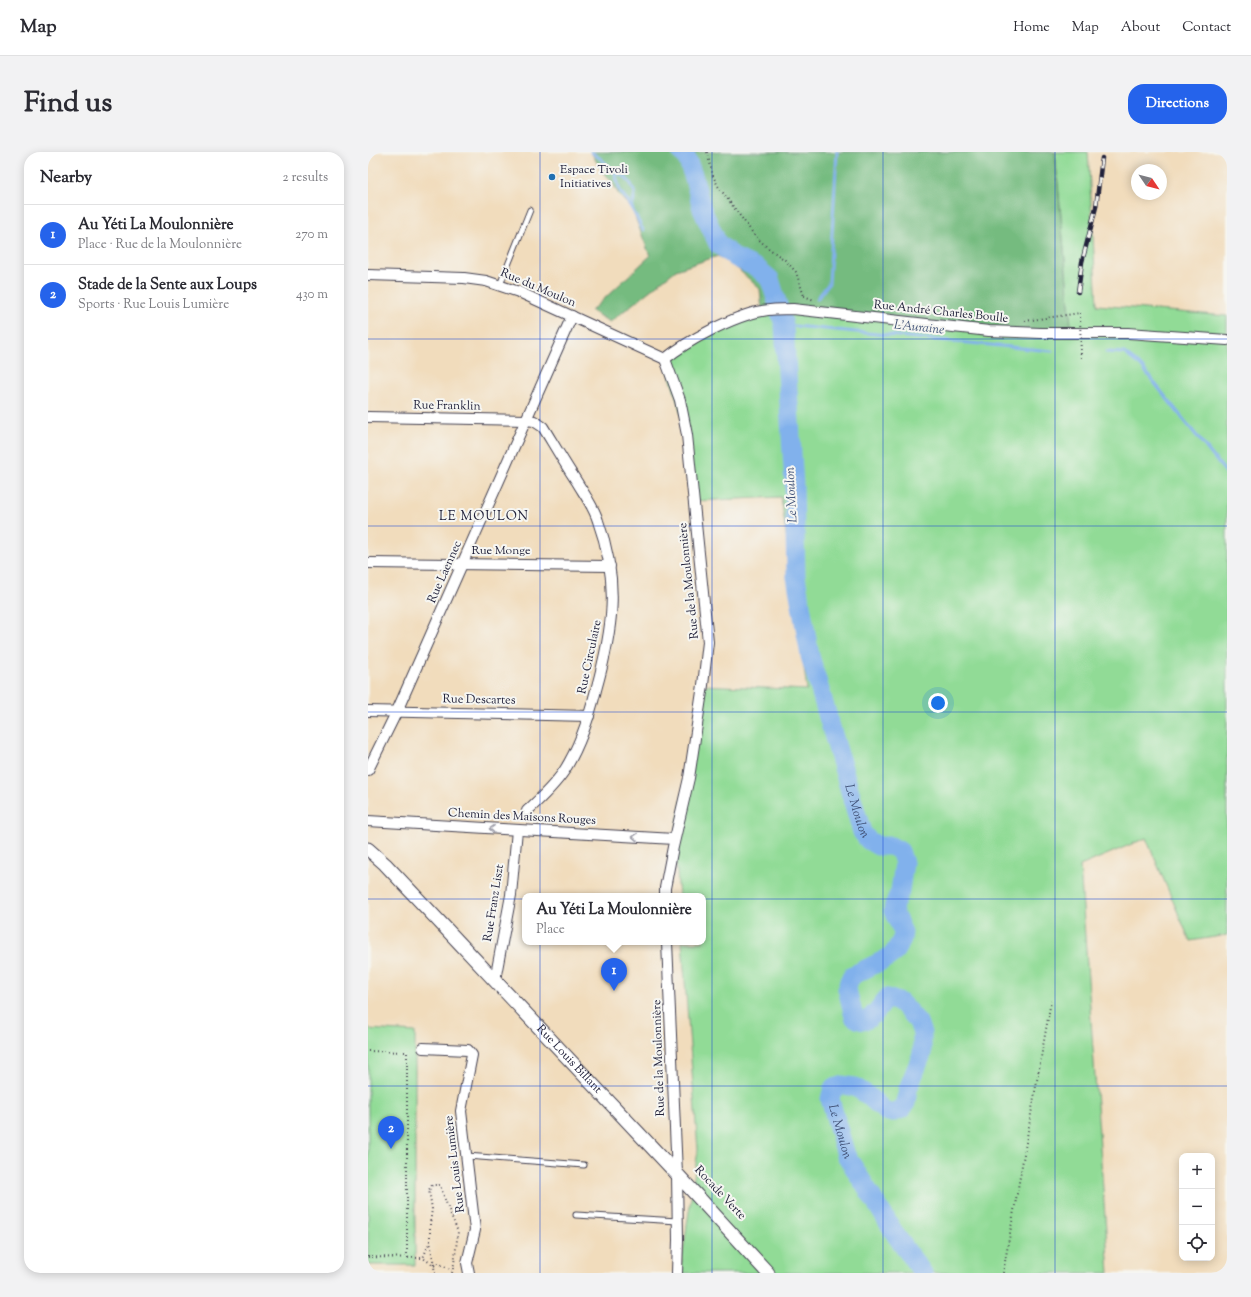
<!DOCTYPE html>
<html lang="en">
<head>
<meta charset="utf-8">
<style>
  body { margin:0; font-family:"Sorts Mill Goudy",serif; background:#f2f2f3; color:#2b2b33 }
  .controls { position:absolute; right:12px; bottom:12px; display:grid; overflow:hidden; border-radius:8px; box-shadow:0 2px 10px #0003 }
  .controls button { width:36px; height:36px; display:grid; place-items:center; padding:0; border:0; border-bottom:1px solid #e1e1e2; background:#fff; color:#2b2b33; font:20px sans-serif }
  .compass { position:absolute; left:763px; top:12px; width:36px; height:36px; border-radius:50%; background:#fff; box-shadow:0 2px 10px #0003; rotate:125deg }
  .you { position:absolute; left:570px; top:551px; width:14px; height:14px; margin:-10px; border:3px solid #fff; border-radius:50%; background:#1a73e8; box-shadow:0 0 0 6px #1a73e833 }
  .badge { display:grid; place-items:center; width:26px; height:26px; border-radius:50%; background:#2563eb; color:#fff; font-size:13px; font-weight:700 }
  .pin { position:absolute; translate:-50% -33px; filter:drop-shadow(0 1px 2px #0008) }
  .pin::after { content:''; position:absolute; top:21px; width:14px; height:12px; background:inherit; clip-path:polygon(0 0,100% 0,50% 100%) }
  .popup { position:absolute; left:154px; top:741px; width:184px; height:52px; box-sizing:border-box; display:grid; place-content:center; border-radius:8px; background:#fff; filter:drop-shadow(0 1px 3px #0005); font-size:13px; white-space:nowrap; color:#7c7c81 }
  .popup b { font-size:15px; color:#2b2b33 }
  .popup::after { content:''; position:absolute; left:50%; top:100%; margin-left:-8px; border:8px solid transparent; border-top-color:#fff }
  .list { margin:0; padding:0; list-style:none }
  h2 { display:flex; justify-content:space-between; align-items:center; height:52px; margin:0; padding:0 16px; font-size:17px }
  h2 small { font-size:13px; font-weight:400; color:#7c7c81 }
  .list li { display:grid; grid-template-columns:26px 1fr auto; gap:12px; align-items:center; box-sizing:border-box; height:60px; padding:0 16px; border-top:1px solid #e1e1e2 }
  .list b { display:block; font-size:15px; white-space:nowrap }
  .list p { margin:0; font-size:13px; white-space:nowrap; color:#7c7c81 }
  .list em { font-size:13px; font-style:normal; color:#7c7c81 }
  .icon { flex:none; width:22px; height:22px; fill:none; stroke:currentColor; stroke-width:2; stroke-linecap:round; stroke-linejoin:round }
  .map { position:relative; flex:none; width:859px; height:1121px; overflow:hidden; border-radius:16px }
  header { display:flex; align-items:center; gap:24px; box-sizing:border-box; height:56px; padding:0 20px; background:#fff; border-bottom:1px solid #e1e1e2 }
  header strong { font-size:19px }
  nav { display:flex; gap:22px; margin-inline-start:auto; font-size:14px }
  .intro { display:flex; align-items:center; justify-content:space-between; box-sizing:border-box; height:96px; padding:0 24px }
  h1 { margin:0; font-size:28px }
  .button { padding:10px 18px; border-radius:16px; background:#2563eb; color:#fff; font-size:14px; font-weight:700 }
  main { display:flex; gap:24px; padding:0 24px }
  aside { flex:1; background:#fff; border-radius:16px; box-shadow:0 2px 10px #0003 }
  .map>svg:first-child { display:block }
</style>
</head>
<body>
<header>
<strong>Map</strong>
<nav><a>Home</a><a>Map</a><a>About</a><a>Contact</a></nav>
</header>
<div class="intro"><h1>Find us</h1><a class="button">Directions</a></div>
<main>
<aside>
<h2>Nearby<small>2 results</small></h2>
<ul class="list">
<li><span class="badge">1</span><div><b>Au Yéti La Moulonnière</b><p>Place · Rue de la Moulonnière</p></div><em>270 m</em></li>
<li><span class="badge">2</span><div><b>Stade de la Sente aux Loups</b><p>Sports · Rue Louis Lumière</p></div><em>430 m</em></li>
</ul>
</aside>
<div class="map">
<svg width="859" height="1121" viewBox="0 0 859 1121">
  <rect width="100%" height="100%" fill="#f6f6f2"/>
  <filter id="ink" filterUnits="userSpaceOnUse"><feTurbulence type="fractalNoise" baseFrequency=".025" numOctaves="2"/><feDisplacementMap in="SourceGraphic" scale="8" xChannelSelector="R" yChannelSelector="G"/><feConvolveMatrix kernelMatrix="1 2 1 2 8 2 1 2 1" color-interpolation-filters="sRGB"/></filter>
  <filter id="wash" filterUnits="userSpaceOnUse"><feTurbulence type="fractalNoise" baseFrequency=".012" numOctaves="4" result="noise"/><feDisplacementMap in="SourceGraphic" scale="16" xChannelSelector="R" yChannelSelector="G"/><feGaussianBlur stdDeviation="0.9" result="paint"/><feColorMatrix in="noise" values="0 0 0 0 0 0 0 0 0 0 0 0 0 0 0 0 0 1.4 0 .05"/><feComposite in="paint" operator="in"/></filter>
  <g filter="url(#wash)">
    <rect width="100%" height="100%" fill="#f1dcbc"/>
    <!-- green -->
    <g fill="#91db96" stroke="#5a7e68">
      <path d="M 687,0 L 720,0 L 729,153 L 859,164 L 859,783 L 822,789 L 778,686 L 712,714 L 741,1121 L 312,1121 L 330,998 L 314,790 L 335,790 L 335,744 L 311,744 L 306,687 L 335,533 L 439,538 L 413,345 L 326,349 L 319,283 L 297,207 L 309,197 L 394,159 L 703,174 Z"/>
      <path d="M 0,877 L 47,880 L 47,1113 L 0,1113 Z"/>
    </g>
    <!-- forest -->
    <path fill="#74bb7f" stroke="#4b6e5d" d="M 223,0 L 687,0 L 703,174 L 673,181 L 394,159 L 392,137 L 370,117 L 350,104 L 308,118 L 242,170 L 223,159 L 282,104 L 264,57 L 251,43 L 244,30 L 232,16 Z"/>
    <g fill="none" stroke-linecap="round" stroke-linejoin="round">
      <!-- stream -->
      <g stroke="#81b1ec" stroke-width="3">
        <path d="M 223,0 L 233,7 L 247,20 L 257,25 L 263,32 L 267,41 L 264,57"/>
        <path d="M 247,20 L 252,39 L 261,51 L 275,78"/>
        <path d="M 449,147 L 461,131 L 469,0"/>
        <path d="M 416,173 L 684,199"/>
        <path d="M 738,200 L 756,201 L 773,214 L 859,322"/>
      </g>
      <!-- river -->
      <path stroke="#81b1ec" stroke-width="19" id="s1" d="M 313,0 L 318,4 L 326,26 L 334,57 L 350,92 L 368,106 L 389,116 L 402,127 L 416,173 L 426,333 L 428,425 L 442,504 L 494,680 L 500,688 L 510,694 L 523,694 L 532,699 L 536,711 L 532,739 L 526,753 L 525,759 L 535,780 L 534,787 L 526,801 L 518,807 L 485,823 L 481,829 L 479,837 L 486,865 C 490,867 494,870 498,868 C 505,866 514,852 519,846 L 533,851 L 550,870 L 554,881 L 554,902 L 540,937 L 538,951 L 534,957 L 526,960 L 520,960 L 516,958 L 498,942 L 487,935 L 475,933 L 465,936 L 462,947 L 478,1003 L 529,1085 L 555,1121"/>
    </g>
  </g>
  <g filter="url(#ink)">
    <g fill="none" stroke-linecap="round" stroke-linejoin="round">
      <!-- service casing -->
      <g stroke="#413e4e" stroke-width="7">
        <g id="service">
          <path d="M 132,133 L 162,58"/>
          <path d="M 99,1004 L 216,1013"/>
          <path d="M 208,1063 L 310,1069"/>
        </g>
      </g>
      <!-- minor casing -->
      <g stroke="#413e4e" stroke-width="12">
        <g id="minor">
          <path d="M 0,123 L 96,126 L 118,129 L 151,140 L 297,207"/>
          <path d="M 297,207 C 319,189 365,164 394,159 C 404,157 415,157 425,157 L 621,179 L 673,181 L 760,181 L 859,188"/>
          <path d="M 297,207 L 312,248 L 319,283 L 340,490 L 335,533 L 321,626 L 305,695 L 297,736 L 297,744"/>
          <path d="M 0,265 L 158,268 L 166,269 L 175,275 C 186,293 197,312 209,330 C 216,342 226,355 230,369 C 252,430 245,477 228,538 C 221,566 212,594 196,619 C 186,634 172,647 159,659"/>
          <path d="M 0,411 L 242,414"/>
          <path d="M 0,559 L 221,564"/>
          <path d="M 0,618 L 29,559 L 204,164"/>
          <path d="M 0,669 L 306,687"/>
          <path d="M 299,790 L 309,1022 L 310,1088 L 309,1121"/>
          <path d="M 127,828 L 143,743 L 149,678"/>
          <path d="M 55,896 L 100,898 L 104,903 L 93,959 L 107,1078 L 99,1111 L 101,1121"/>
        </g>
      </g>
      <!-- tertiary casing -->
      <g stroke="#413e4e" stroke-width="15">
        <g id="tertiary">
          <path id="s2" d="M 0,697 L 17,712 L 84,783 L 309,1022 L 400,1121"/>
        </g>
      </g>
      <!-- path -->
      <g stroke="#413e4e" stroke-width="2" stroke-dasharray="1 3" stroke-linecap="butt">
        <path d="M 339,0 L 345,24 L 350,34 L 387,84 L 400,96 L 417,108 L 428,120 L 436,144"/>
        <path d="M 436,144 L 446,148"/>
        <path d="M 657,169 L 712,161"/>
        <path d="M 0,899 L 39,900 L 39,1106"/>
        <path d="M 62,1089 L 62,1072 L 64,1057 L 61,1038 L 64,1033 L 72,1033 L 79,1053 L 90,1080 L 86,1112 L 84,1121"/>
        <path d="M 0,1105 L 55,1106"/>
        <path d="M 66,1109 L 84,1118"/>
        <path d="M 67,1114 L 55,1106 L 62,1089 L 67,1121"/>
        <path d="M 635,1121 L 683,849"/>
      </g>
      <!-- service -->
      <use href="#service" stroke="#fff" stroke-width="5"/>
      <!-- minor -->
      <use href="#minor" stroke="#fff" stroke-width="10"/>
      <!-- tertiary -->
      <use href="#tertiary" stroke="#fff" stroke-width="13"/>
      <!-- rail casing -->
      <g stroke="#22223b" stroke-width="4.5">
        <path id="rail" d="M 710,140 L 714,110 L 728,55 L 734,6"/>
      </g>
      <!-- rail -->
      <use href="#rail" stroke="#f6f6f2" stroke-width="3" stroke-dasharray="9" stroke-linecap="butt"/>
      <!-- path-bridge -->
      <path stroke="#413e4e" stroke-width="2" stroke-dasharray="1 3" stroke-linecap="butt" d="M 712,161 L 713,209"/>
    </g>
    <!-- one-way arrows -->
    <defs><path id="oneway-chevron" d="M-2-3.5L2.5 0L-2 3.5" fill="none" stroke-width="1.6" stroke-linecap="round" stroke-linejoin="round"/></defs>
    <g stroke="#9c9ca7">
      <use href="#oneway-chevron" transform="translate(124 677) rotate(-177)"/>
      <use href="#oneway-chevron" transform="translate(267 685) rotate(-177)"/>
    </g>
  </g>
  <!-- grid -->
  <path fill="none" stroke="#1d4ed8" stroke-width="1" stroke-opacity="0.55" d="M 172,0 L 172,1121M 344,0 L 344,1121M 515,0 L 515,1121M 687,0 L 687,1121M 0,187 L 859,187M 0,374 L 859,374M 0,560 L 859,560M 0,747 L 859,747M 0,934 L 859,934"/>
  <!-- markers -->
  <circle fill="#1f6fb2" stroke="#f6f6f2" stroke-width="1.5" cx="184" cy="25" r="4"/>
  <g text-anchor="middle" dominant-baseline="central" stroke-width="4" stroke-linejoin="round" paint-order="stroke">
    <!-- poi labels -->
    <g font-size="12" fill="#22223b" stroke="#f6f6f2" text-anchor="start">
      <text x="192" y="18">Espace Tivoli<tspan x="192" dy="14">Initiatives</tspan></text>
    </g>
    <!-- street labels -->
    <g font-size="12" fill="#22223b" stroke="#f6f6f2">
      <text transform="translate(170 136) rotate(23)">Rue du Moulon</text>
      <text transform="translate(573 160) rotate(6)">Rue André Charles Boulle</text>
      <text transform="translate(79 254) rotate(1)">Rue Franklin</text>
      <text x="133" y="399">Rue Monge</text>
      <text transform="translate(77 420) rotate(-66)">Rue Laennec</text>
      <text transform="translate(321 429) rotate(-96)">Rue de la Moulonnière</text>
      <text transform="translate(222 505) rotate(-78)">Rue Circulaire</text>
      <text transform="translate(111 548) rotate(1)">Rue Descartes</text>
      <text transform="translate(154 665) rotate(3)">Chemin des Maisons Rouges</text>
      <text transform="translate(126 751) rotate(-81)">Rue Franz Liszt</text>
      <text transform="translate(291 906) rotate(-92)">Rue de la Moulonnière</text>
      <text stroke="none"><textPath href="#s2" startOffset="291">Rue Louis Billant</textPath></text>
      <text transform="translate(87 1012) rotate(-97)">Rue Louis Lumière</text>
      <text transform="translate(352 1041) rotate(47)">Rocade Verte</text>
    </g>
    <!-- water labels -->
    <g font-size="13" font-style="italic" fill="#435479" stroke="#f6f6f2">
      <text transform="translate(551 176) rotate(6)">L'Auraine</text>
      <text transform="translate(424 343) rotate(-93)">Le Moulon</text>
      <text stroke="none"><textPath href="#s1" startOffset="706">Le Moulon</textPath></text>
      <text stroke="none"><textPath href="#s1" startOffset="1272">Le Moulon</textPath></text>
    </g>
    <!-- neighbourhood labels -->
    <g font-size="13" letter-spacing="1" fill="#22223b" stroke="#f6f6f2">
      <text x="116" y="365">LE MOULON</text>
    </g>
  </g>
</svg>
<div class="controls">
<button>+</button>
<button>−</button>
<button><svg class="icon" aria-label="locate" viewBox="0 0 24 24"><circle cx="12" cy="12" r="6"/><path d="M12 2v4M12 18v4M2 12h4M18 12h4"/></svg></button>
</div>
<svg class="compass" viewBox="-18 -18 36 36"><path d="M0-13l5 13h-10z" fill="#e53935"/><path d="M0 13l5-13h-10z" fill="#7c7c81"/></svg>
<div class="you"></div>
<div class="pin badge" style="left:246px;top:839px">1</div>
<div class="popup"><b>Au Yéti La Moulonnière</b>Place</div>
<div class="pin badge" style="left:23px;top:997px">2</div>
</div>
</main>
</body>
</html>
